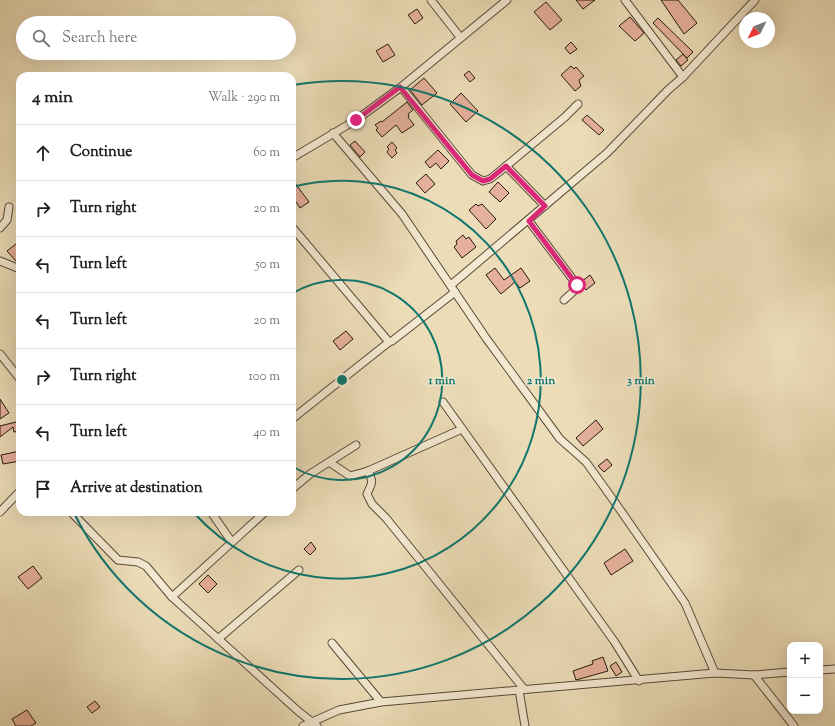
<!DOCTYPE html>
<html lang="en">
<head>
<meta charset="utf-8">
<style>
  body { margin:0; font-family:"Sorts Mill Goudy",serif; background:#f2f2f2; color:#222 }
  .controls { position:absolute; right:12px; bottom:12px; display:grid; overflow:hidden; border-radius:8px; box-shadow:0 4px 16px #0002 }
  .controls button { width:36px; height:36px; display:grid; place-items:center; padding:0; border:0; border-bottom:1px solid #e0e0e0; background:#fff; color:#222; font:20px sans-serif }
  .compass { position:absolute; left:739px; top:12px; width:36px; height:36px; border-radius:50%; background:#fff; box-shadow:0 4px 16px #0002; rotate:227deg }
  .stop { position:absolute; width:12px; height:12px; margin:-9px; border:3px solid #db2777; border-radius:50%; background:#fff }
  .stop.end { background:#db2777; border-color:#fff; box-shadow:0 1px 4px #0008 }
  .list { margin:0; padding:0; list-style:none }
  h2 { display:flex; justify-content:space-between; align-items:center; height:52px; margin:0; padding:0 16px; font-size:17px }
  h2 small { font-size:13px; font-weight:400; color:#767676 }
  .list li { display:grid; grid-template-columns:26px 1fr auto; gap:12px; align-items:center; box-sizing:border-box; height:56px; padding:0 16px; border-top:1px solid #e0e0e0 }
  .list b { display:block; font-size:15px; white-space:nowrap }
  .list em { font-size:13px; font-style:normal; color:#767676 }
  .icon { flex:none; width:22px; height:22px; fill:none; stroke:currentColor; stroke-width:2; stroke-linecap:round; stroke-linejoin:round }
  .map { position:relative; flex:none; width:835px; height:726px; overflow:hidden }
  .search { position:absolute; background:#fff; box-shadow:0 4px 16px #0002; left:16px; top:16px; width:280px; height:44px; display:flex; align-items:center; gap:10px; box-sizing:border-box; padding:0 14px; border-radius:22px; color:#767676; font-size:15px }
  .panel { position:absolute; background:#fff; box-shadow:0 4px 16px #0002; left:16px; top:72px; width:280px; height:444px; border-radius:12px }
  .map>svg:first-child { display:block }
</style>
</head>
<body>
<div class="map">
<svg width="835" height="726" viewBox="0 0 835 726">
  <rect width="100%" height="100%" fill="#ecddb8"/>
  <filter id="stains"><feTurbulence type="fractalNoise" baseFrequency=".005" numOctaves="4"/><feColorMatrix values="0 0 0 0 .2 0 0 0 0 .09 0 0 0 0 .02 0 0 0 .5 -.17"/></filter>
  <radialGradient id="worn" r=".72"><stop offset=".6" stop-color="#630" stop-opacity="0"/><stop offset="1" stop-color="#630" stop-opacity=".3"/></radialGradient>
  <!-- building -->
  <g fill="#e6b19c" stroke="#27190e">
    <path d="M 576,0 L 595,0 L 583,9 Z"/>
    <path d="M 661,0 L 678,0 L 697,23 L 684,34 Z"/>
    <path d="M 546,2 L 562,20 L 550,30 L 534,12 Z"/>
    <path d="M 417,9 L 423,18 L 415,24 L 408,15 Z"/>
    <path d="M 630,17 L 644,33 L 635,41 L 619,26 Z"/>
    <path d="M 658,18 L 693,52 L 687,58 L 653,23 Z"/>
    <path d="M 571,42 L 577,49 L 570,54 L 565,48 Z"/>
    <path d="M 388,44 L 395,55 L 383,62 L 376,51 Z"/>
    <path d="M 683,54 L 688,60 L 681,66 L 676,60 Z"/>
    <path d="M 571,66 L 574,69 L 576,67 L 584,76 L 579,80 L 581,86 L 575,91 L 561,75 Z"/>
    <path d="M 469,71 L 475,78 L 470,82 L 464,75 Z"/>
    <path d="M 424,78 L 437,93 L 422,105 L 410,90 Z"/>
    <path d="M 461,93 L 478,111 L 466,122 L 450,104 Z"/>
    <path d="M 407,102 L 413,110 L 408,114 L 409,116 L 408,117 L 414,125 L 402,133 L 396,125 L 382,137 L 376,130 L 378,128 L 375,125 L 381,121 L 382,122 Z"/>
    <path d="M 587,115 L 604,130 L 599,135 L 582,120 Z"/>
    <path d="M 355,141 L 365,152 L 360,157 L 350,145 Z"/>
    <path d="M 392,142 L 397,148 L 395,150 L 397,153 L 392,158 L 387,152 L 389,149 L 387,147 Z"/>
    <path d="M 438,150 L 449,161 L 441,169 L 436,163 L 430,168 L 425,162 Z"/>
    <path d="M 426,174 L 435,184 L 425,193 L 416,183 Z"/>
    <path d="M 292,179 L 309,202 L 300,208 L 292,196 Z"/>
    <path d="M 498,182 L 509,193 L 500,202 L 489,192 Z"/>
    <path d="M 476,204 L 478,206 L 482,204 L 496,219 L 486,229 L 469,210 Z"/>
    <path d="M 463,235 L 466,239 L 469,237 L 476,247 L 462,258 L 454,247 L 457,244 L 456,241 Z"/>
    <path d="M 17,243 L 20,246 L 20,258 L 16,261 L 7,251 Z"/>
    <path d="M 495,268 L 504,280 L 521,268 L 530,281 L 520,288 L 515,282 L 501,294 L 486,275 Z"/>
    <path d="M 590,275 L 595,283 L 586,290 L 581,282 Z"/>
    <path d="M 346,331 L 353,339 L 340,350 L 333,341 Z"/>
    <path d="M 0,399 L 9,413 L 0,419 Z"/>
    <path d="M 596,420 L 603,429 L 583,446 L 576,438 Z"/>
    <path d="M 16,422 L 20,422 L 20,431 L 14,432 L 13,427 L 0,437 L 0,426 Z"/>
    <path d="M 20,451 L 20,461 L 3,464 L 1,455 Z"/>
    <path d="M 607,459 L 612,465 L 604,472 L 598,466 Z"/>
    <path d="M 311,542 L 316,549 L 310,555 L 304,549 Z"/>
    <path d="M 625,549 L 633,561 L 611,575 L 604,563 Z"/>
    <path d="M 33,566 L 42,578 L 28,589 L 18,577 Z"/>
    <path d="M 208,575 L 217,584 L 208,593 L 199,584 Z"/>
    <path d="M 603,657 L 608,671 L 576,680 L 573,671 L 593,664 L 592,661 Z"/>
    <path d="M 616,662 L 622,672 L 616,676 L 610,666 Z"/>
    <path d="M 95,701 L 100,707 L 92,713 L 87,707 Z"/>
    <path d="M 27,710 L 36,723 L 31,726 L 16,726 L 12,719 Z"/>
  </g>
  <g fill="none" stroke-linecap="round" stroke-linejoin="round">
    <!-- street casing -->
    <g stroke="#584a38" stroke-width="9">
      <g id="street">
        <path d="M 431,0 L 460,37"/>
        <path d="M 625,0 L 683,77"/>
        <path d="M 401,87 L 472,175 L 483,181 L 490,179 L 499,172 L 565,117 L 578,104"/>
        <path d="M 333,133 L 402,214 L 486,338 L 560,439 L 586,462 L 614,501 L 685,603 L 715,673"/>
        <path d="M 292,158 L 356,120 L 401,87 L 507,0"/>
        <path d="M 506,166 L 545,206"/>
        <path d="M 529,221 L 577,285 L 575,290 L 564,300"/>
        <path d="M 292,227 L 389,342 L 392,341 L 455,292"/>
        <path d="M 0,228 L 7,220 L 9,207"/>
        <path d="M 0,261 L 20,269"/>
        <path d="M 451,285 L 607,153 L 668,90 L 683,77 L 755,0"/>
        <path d="M 0,354 L 20,379"/>
        <path d="M 443,402 L 614,641 L 639,681"/>
        <path d="M 292,419 L 389,342"/>
        <path d="M 329,462 L 350,476 L 368,471 C 374,484 372,482 367,494 L 372,504 L 386,518 L 524,689"/>
        <path d="M 368,471 L 462,429"/>
        <path d="M 292,489 L 310,474 L 356,445"/>
        <path d="M 0,512 L 20,491"/>
        <path d="M 71,512 L 118,560 L 138,562 L 146,566 L 172,597 L 298,711 L 317,726"/>
        <path d="M 211,512 L 231,541"/>
        <path d="M 172,597 L 265,512"/>
        <path d="M 218,639 L 299,570"/>
        <path d="M 332,643 L 381,702"/>
        <path d="M 820,670 L 835,669"/>
        <path d="M 754,675 L 794,726"/>
        <path d="M 519,690 L 525,726"/>
        <path d="M 303,726 L 339,710 L 381,702 L 715,673 L 754,675 L 790,672"/>
      </g>
    </g>
    <!-- street -->
    <use href="#street" stroke="#f3e9d1" stroke-width="7"/>
  </g>
  <g fill="none" stroke-linecap="round" stroke-linejoin="round">
    <!-- route -->
    <path stroke="#db2777" stroke-width="5" d="M 356,120 L 400,87 L 472,175 L 483,181 L 490,179 L 506,166 L 545,206 L 529,221 L 577,285"/>
  </g>
  <!-- distance rings -->
  <g fill="none" stroke="#0f766e" stroke-width="2">
    <path d="M293 293A100 100 0 1 1 293 467"/>
    <path d="M292 187A199 199 0 1 1 194 513"/>
    <path d="M293 85A299 299 0 1 1 74 513"/>
  </g>
  <circle cx="342" cy="380" r="6" fill="#0f766e" stroke="#f3e9d1" stroke-width="2"/>
  <g font-size="12" text-anchor="middle" font-weight="bold" fill="#0f766e" stroke="#f3e9d1" stroke-width="3" stroke-linejoin="round" paint-order="stroke">
    <text x="442" y="384">1 min</text>
    <text x="541" y="384">2 min</text>
    <text x="641" y="384">3 min</text>
  </g>
  <rect width="100%" height="100%" filter="url(#stains)"/>
  <rect width="100%" height="100%" fill="url(#worn)"/>
</svg>
<div class="controls">
<button>+</button>
<button>−</button>
</div>
<svg class="compass" viewBox="-18 -18 36 36"><path d="M0-13l5 13h-10z" fill="#e53935"/><path d="M0 13l5-13h-10z" fill="#767676"/></svg>
<div class="stop" style="left:577px;top:285px"></div>
<div class="stop end" style="left:356px;top:120px"></div>
<div class="search"><svg class="icon" aria-label="search" viewBox="0 0 24 24"><circle cx="10" cy="10" r="6"/><path d="M15 15l6 6"/></svg>Search here</div>
<section class="panel">
<h2>4 min<small>Walk · 290 m</small></h2>
<ul class="list">
<li><svg class="icon" aria-label="ahead" viewBox="0 0 24 24"><path d="M12 20V5M6 11l6-6 6 6"/></svg><div><b>Continue</b></div><em>60 m</em></li>
<li><svg class="icon" aria-label="right" viewBox="0 0 24 24"><path d="M7 20v-9h11M14 6l5 5-5 5"/></svg><div><b>Turn right</b></div><em>20 m</em></li>
<li><svg class="icon" aria-label="left" viewBox="0 0 24 24"><path d="M17 20v-9H6M10 6l-5 5 5 5"/></svg><div><b>Turn left</b></div><em>50 m</em></li>
<li><svg class="icon" aria-label="left" viewBox="0 0 24 24"><path d="M17 20v-9H6M10 6l-5 5 5 5"/></svg><div><b>Turn left</b></div><em>20 m</em></li>
<li><svg class="icon" aria-label="right" viewBox="0 0 24 24"><path d="M7 20v-9h11M14 6l5 5-5 5"/></svg><div><b>Turn right</b></div><em>100 m</em></li>
<li><svg class="icon" aria-label="left" viewBox="0 0 24 24"><path d="M17 20v-9H6M10 6l-5 5 5 5"/></svg><div><b>Turn left</b></div><em>40 m</em></li>
<li><svg class="icon" aria-label="arrive" viewBox="0 0 24 24"><path d="M6 21V4h12l-3 4 3 4H6"/></svg><div><b>Arrive at destination</b></div></li>
</ul>
</section>
</div>
</body>
</html>
